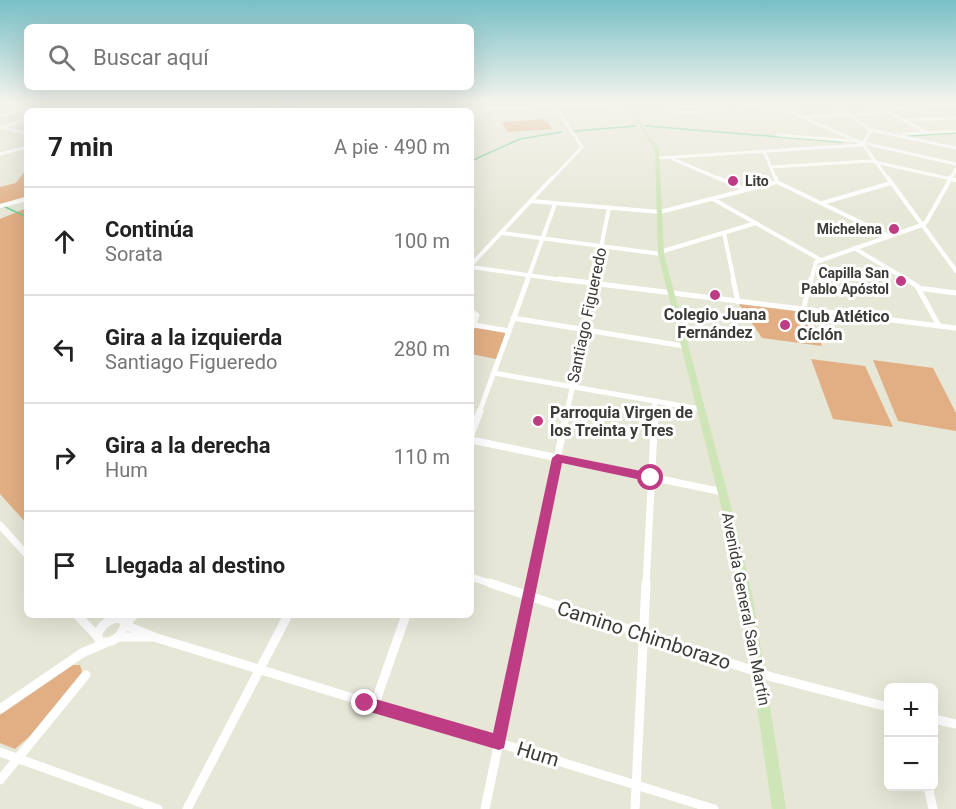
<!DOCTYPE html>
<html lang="es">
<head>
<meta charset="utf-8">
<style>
  body { margin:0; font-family:Roboto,sans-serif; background:#f6f6f6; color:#222 }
  .controls { position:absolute; right:18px; bottom:18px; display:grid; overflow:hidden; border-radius:9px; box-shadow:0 6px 24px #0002 }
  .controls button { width:54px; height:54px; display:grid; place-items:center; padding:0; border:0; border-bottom:2px solid #e0e0e0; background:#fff; color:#222; font:30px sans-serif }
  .stop { position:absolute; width:18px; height:18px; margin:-14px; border:4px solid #be3c84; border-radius:50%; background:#fff }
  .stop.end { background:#be3c84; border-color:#fff; box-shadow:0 2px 6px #0008 }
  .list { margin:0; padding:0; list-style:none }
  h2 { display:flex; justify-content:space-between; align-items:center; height:78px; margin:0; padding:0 24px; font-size:26px }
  h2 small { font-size:20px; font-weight:400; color:#767676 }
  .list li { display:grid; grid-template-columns:39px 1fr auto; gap:18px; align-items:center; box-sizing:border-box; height:108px; padding:0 24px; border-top:2px solid #e0e0e0 }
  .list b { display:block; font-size:22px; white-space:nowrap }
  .list p { margin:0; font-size:20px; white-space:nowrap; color:#767676 }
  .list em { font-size:20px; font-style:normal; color:#767676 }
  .icon { flex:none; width:33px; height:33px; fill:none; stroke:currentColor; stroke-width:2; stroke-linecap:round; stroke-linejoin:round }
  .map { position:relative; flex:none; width:956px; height:809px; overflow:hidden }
  .search { position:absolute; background:#fff; box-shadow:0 6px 24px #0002; left:24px; top:24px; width:450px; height:66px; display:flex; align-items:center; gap:15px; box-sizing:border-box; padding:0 21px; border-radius:9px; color:#767676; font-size:22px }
  .panel { position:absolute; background:#fff; box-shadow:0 6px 24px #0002; left:24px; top:108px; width:450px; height:510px; border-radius:9px }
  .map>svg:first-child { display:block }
</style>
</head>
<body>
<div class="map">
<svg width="956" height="809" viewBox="0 0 956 809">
  <rect width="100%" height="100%" fill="#e7e7d8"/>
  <!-- green -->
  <g fill="#e2af85">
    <path d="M 545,119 L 552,129 L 507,132 L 502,122 Z"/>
    <path d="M 27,158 L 27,196 L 0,204 L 0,187 L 16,183 L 25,171 L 24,162 Z"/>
    <path d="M 27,208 L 27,524 L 0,494 L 0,219 Z"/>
    <path d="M 739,304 L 811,313 L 822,346 L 762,338 Z"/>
    <path d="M 474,327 L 506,332 L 496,359 L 471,354 L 471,334 Z"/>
    <path d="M 811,359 L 865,366 L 893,427 L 833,419 Z"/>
    <path d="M 873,360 L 933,368 L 956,413 L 956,431 L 898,421 Z"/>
    <path d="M 73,665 L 80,665 L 82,672 L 30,736 L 15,749 L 0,743 L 0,715 Z"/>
  </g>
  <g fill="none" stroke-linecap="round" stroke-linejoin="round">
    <!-- stream -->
    <g stroke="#70cf92" stroke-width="1.5">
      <path d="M 646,126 L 842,142"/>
      <path d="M 574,131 L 636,126"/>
      <path d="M 909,136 L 956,133"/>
      <path d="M 471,161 L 520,139 L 562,132"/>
      <path d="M 3,206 L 27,217"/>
    </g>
    <!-- minor-far4 -->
    <g stroke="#fff" stroke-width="3">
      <path d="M 2,102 L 51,111"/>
      <path d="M 220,102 L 227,106 L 320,102"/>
      <path d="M 341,102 L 349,106 L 350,111"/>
      <path d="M 366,102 L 382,111"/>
      <path d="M 389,102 L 398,106"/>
      <path d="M 413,102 L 419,105"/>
      <path d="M 665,102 L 676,113 L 721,110"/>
      <path d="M 769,102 L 859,142 L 956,164"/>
      <path d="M 830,102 L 871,130 L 863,143"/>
      <path d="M 868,102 L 928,133"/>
      <path d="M 274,103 L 281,111"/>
      <path d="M 294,103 L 306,111"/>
      <path d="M 318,103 L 333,111"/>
      <path d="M 742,106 L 770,103"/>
      <path d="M 671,108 L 717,105 L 722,110"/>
      <path d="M 879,108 L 956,106"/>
      <path d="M 218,111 L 229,104"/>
      <path d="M 436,111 L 649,102"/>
      <path d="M 0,116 L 28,108"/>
      <path d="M 806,117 L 889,113"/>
      <path d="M 904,120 L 956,118"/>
      <path d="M 0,128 L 27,119"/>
      <path d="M 4,128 L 27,133"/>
      <path d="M 871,130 L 956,148"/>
      <path d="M 903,134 L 956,131"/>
      <path d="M 778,135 L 852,141"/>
      <path d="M 862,143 L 889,180"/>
      <path d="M 764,151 L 776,180"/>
      <path d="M 0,154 L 27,147"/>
      <path d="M 658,158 L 862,145"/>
      <path d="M 673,159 L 722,180"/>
      <path d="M 771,167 L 870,161 L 956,180"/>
      <path d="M 551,180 L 582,147 L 552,102"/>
      <path d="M 950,180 L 956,169"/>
    </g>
    <!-- minor-far3 -->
    <g stroke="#fff" stroke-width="4">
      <path d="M 719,178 L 746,190"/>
      <path d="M 776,178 L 777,182 L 889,236"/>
      <path d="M 888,178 L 956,271"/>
      <path d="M 949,178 L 956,180"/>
      <path d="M 713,199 L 821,260"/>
      <path d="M 531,201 L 660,212 L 777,182"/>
      <path d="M 822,203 L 891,183"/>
      <path d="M 0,206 L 27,199"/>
      <path d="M 502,233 L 661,254"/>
      <path d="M 724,233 L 734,281"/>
      <path d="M 854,248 L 909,281"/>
      <path d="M 660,252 L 756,223"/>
      <path d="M 471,265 L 552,178"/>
      <path d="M 471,267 L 570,281"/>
      <path d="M 527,281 L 555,204"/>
      <path d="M 594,281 L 609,208"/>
      <path d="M 811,281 L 816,262 L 922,225 L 926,222 L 951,178"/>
    </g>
    <!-- minor-far2 -->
    <g stroke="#fff" stroke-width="5">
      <path d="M 559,279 L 956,328"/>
      <path d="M 733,279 L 738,302"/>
      <path d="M 906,279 L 917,286 L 939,326"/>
      <path d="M 918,288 L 956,293"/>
      <path d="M 803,310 L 811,279"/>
      <path d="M 471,311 L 477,315 L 471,330"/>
      <path d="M 513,318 L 684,346"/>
      <path d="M 474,325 L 509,331"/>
      <path d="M 494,373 L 700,409"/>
      <path d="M 479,413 L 528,279"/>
      <path d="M 567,413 L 594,279"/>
      <path d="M 654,413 L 655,401"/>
    </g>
    <!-- minor-far1 -->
    <g stroke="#fff" stroke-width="7">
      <path d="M 471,435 L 480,411"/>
      <path d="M 471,440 L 723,492"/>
      <path d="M 0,525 L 27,555"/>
      <path d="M 471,577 L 495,585"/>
      <path d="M 531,585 L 567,411"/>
      <path d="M 646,585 L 655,411"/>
    </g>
    <!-- minor -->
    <g stroke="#fff" stroke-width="9">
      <path d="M 490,583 L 772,677 L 888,707"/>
      <path d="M 77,615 L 97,636"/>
      <path d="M 116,618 L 123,620 L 125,624 C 122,636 114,643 101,642 L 97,636 C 100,626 106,621 116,618 Z"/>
      <path d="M 125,624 L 134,615"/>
      <path d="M 125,625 L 154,637 L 714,809"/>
      <path d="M 119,637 L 151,637"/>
      <path d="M 374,706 L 406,615"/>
      <path d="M 0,709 L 82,653 L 105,643"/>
      <path d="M 934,719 L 956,724"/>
      <path d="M 0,752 L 158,809"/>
      <path d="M 0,780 L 86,675"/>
      <path d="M 928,786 L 933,809"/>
      <path d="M 187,809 L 288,615"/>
      <path d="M 485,809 L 532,583"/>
      <path d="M 635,809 L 646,583"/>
    </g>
    <!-- major -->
    <path fill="#cee5b8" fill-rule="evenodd" d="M 623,102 L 627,102 L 659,150 L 664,254 L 737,529 L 753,599 L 786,809 L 772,809 L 741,599 L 727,529 L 658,254 L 655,150 Z"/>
  </g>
  <!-- sky -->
  <linearGradient id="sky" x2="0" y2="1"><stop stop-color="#78bfc6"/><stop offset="0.47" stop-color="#f4f4ed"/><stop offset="1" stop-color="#f4f4ed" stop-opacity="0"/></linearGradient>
  <rect width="956" height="215" fill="url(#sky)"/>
  <!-- route -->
  <path fill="#be3c84" d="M 557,454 L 651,473 L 657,478 L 651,482 L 562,463 L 504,748 L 499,750 L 360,709 L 358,703 L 360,698 L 365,696 L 493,733 L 552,458 Z"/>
  <!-- markers -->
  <g fill="#be3c84" stroke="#fff" stroke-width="2">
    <circle cx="733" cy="181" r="6"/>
    <circle cx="894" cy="229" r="6"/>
    <circle cx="901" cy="281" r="6"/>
    <circle cx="715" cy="295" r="6"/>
    <circle cx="785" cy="325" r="6"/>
    <circle cx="538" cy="421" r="6"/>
  </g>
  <g text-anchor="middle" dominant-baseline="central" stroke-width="6" stroke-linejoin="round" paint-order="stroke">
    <!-- far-poi labels -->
    <g font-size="14" font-weight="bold" fill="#3c3c37" stroke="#fff" text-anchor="end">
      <text x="745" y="181" text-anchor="start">Lito</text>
      <text x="882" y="229">Michelena</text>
      <text x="889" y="273">Capilla San<tspan x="889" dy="16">Pablo Apóstol</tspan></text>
    </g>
    <!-- poi labels -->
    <g font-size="16" font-weight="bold" fill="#3c3c37" stroke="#fff" text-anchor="start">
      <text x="715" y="314" text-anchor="middle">Colegio Juana<tspan x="715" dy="18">Fernández</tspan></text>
      <text x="797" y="316">Club Atlético<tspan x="797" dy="18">Cíclón</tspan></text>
      <text x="550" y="412">Parroquia Virgen de<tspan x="550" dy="18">los Treinta y Tres</tspan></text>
    </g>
    <!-- street labels -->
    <g font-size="16" fill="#3c3c37" stroke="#fff">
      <text transform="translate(587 315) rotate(-78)">Santiago Figueredo</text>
      <text transform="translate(746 609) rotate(79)">Avenida General San Martín</text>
    </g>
    <!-- near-street labels -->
    <g font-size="20" fill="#3c3c37" stroke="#fff">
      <text transform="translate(644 635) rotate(18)">Camino Chimborazo</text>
      <text transform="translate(538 754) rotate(17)">Hum</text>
    </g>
  </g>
</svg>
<div class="controls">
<button>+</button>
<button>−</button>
</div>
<div class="stop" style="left:651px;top:478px"></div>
<div class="stop end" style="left:365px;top:703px"></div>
<div class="search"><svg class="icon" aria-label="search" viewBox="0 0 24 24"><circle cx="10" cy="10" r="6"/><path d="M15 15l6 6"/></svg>Buscar aquí</div>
<section class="panel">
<h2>7 min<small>A pie · 490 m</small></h2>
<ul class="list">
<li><svg class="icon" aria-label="ahead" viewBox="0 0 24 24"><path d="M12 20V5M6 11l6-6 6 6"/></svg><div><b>Continúa</b><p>Sorata</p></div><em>100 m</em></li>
<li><svg class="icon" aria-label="left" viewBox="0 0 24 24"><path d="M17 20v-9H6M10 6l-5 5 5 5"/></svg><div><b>Gira a la izquierda</b><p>Santiago Figueredo</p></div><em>280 m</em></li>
<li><svg class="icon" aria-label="right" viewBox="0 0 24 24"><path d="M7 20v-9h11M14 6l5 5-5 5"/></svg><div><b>Gira a la derecha</b><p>Hum</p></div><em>110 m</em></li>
<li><svg class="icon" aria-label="arrive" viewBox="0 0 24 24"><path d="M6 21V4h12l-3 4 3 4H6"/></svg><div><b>Llegada al destino</b></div></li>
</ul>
</section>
</div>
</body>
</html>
